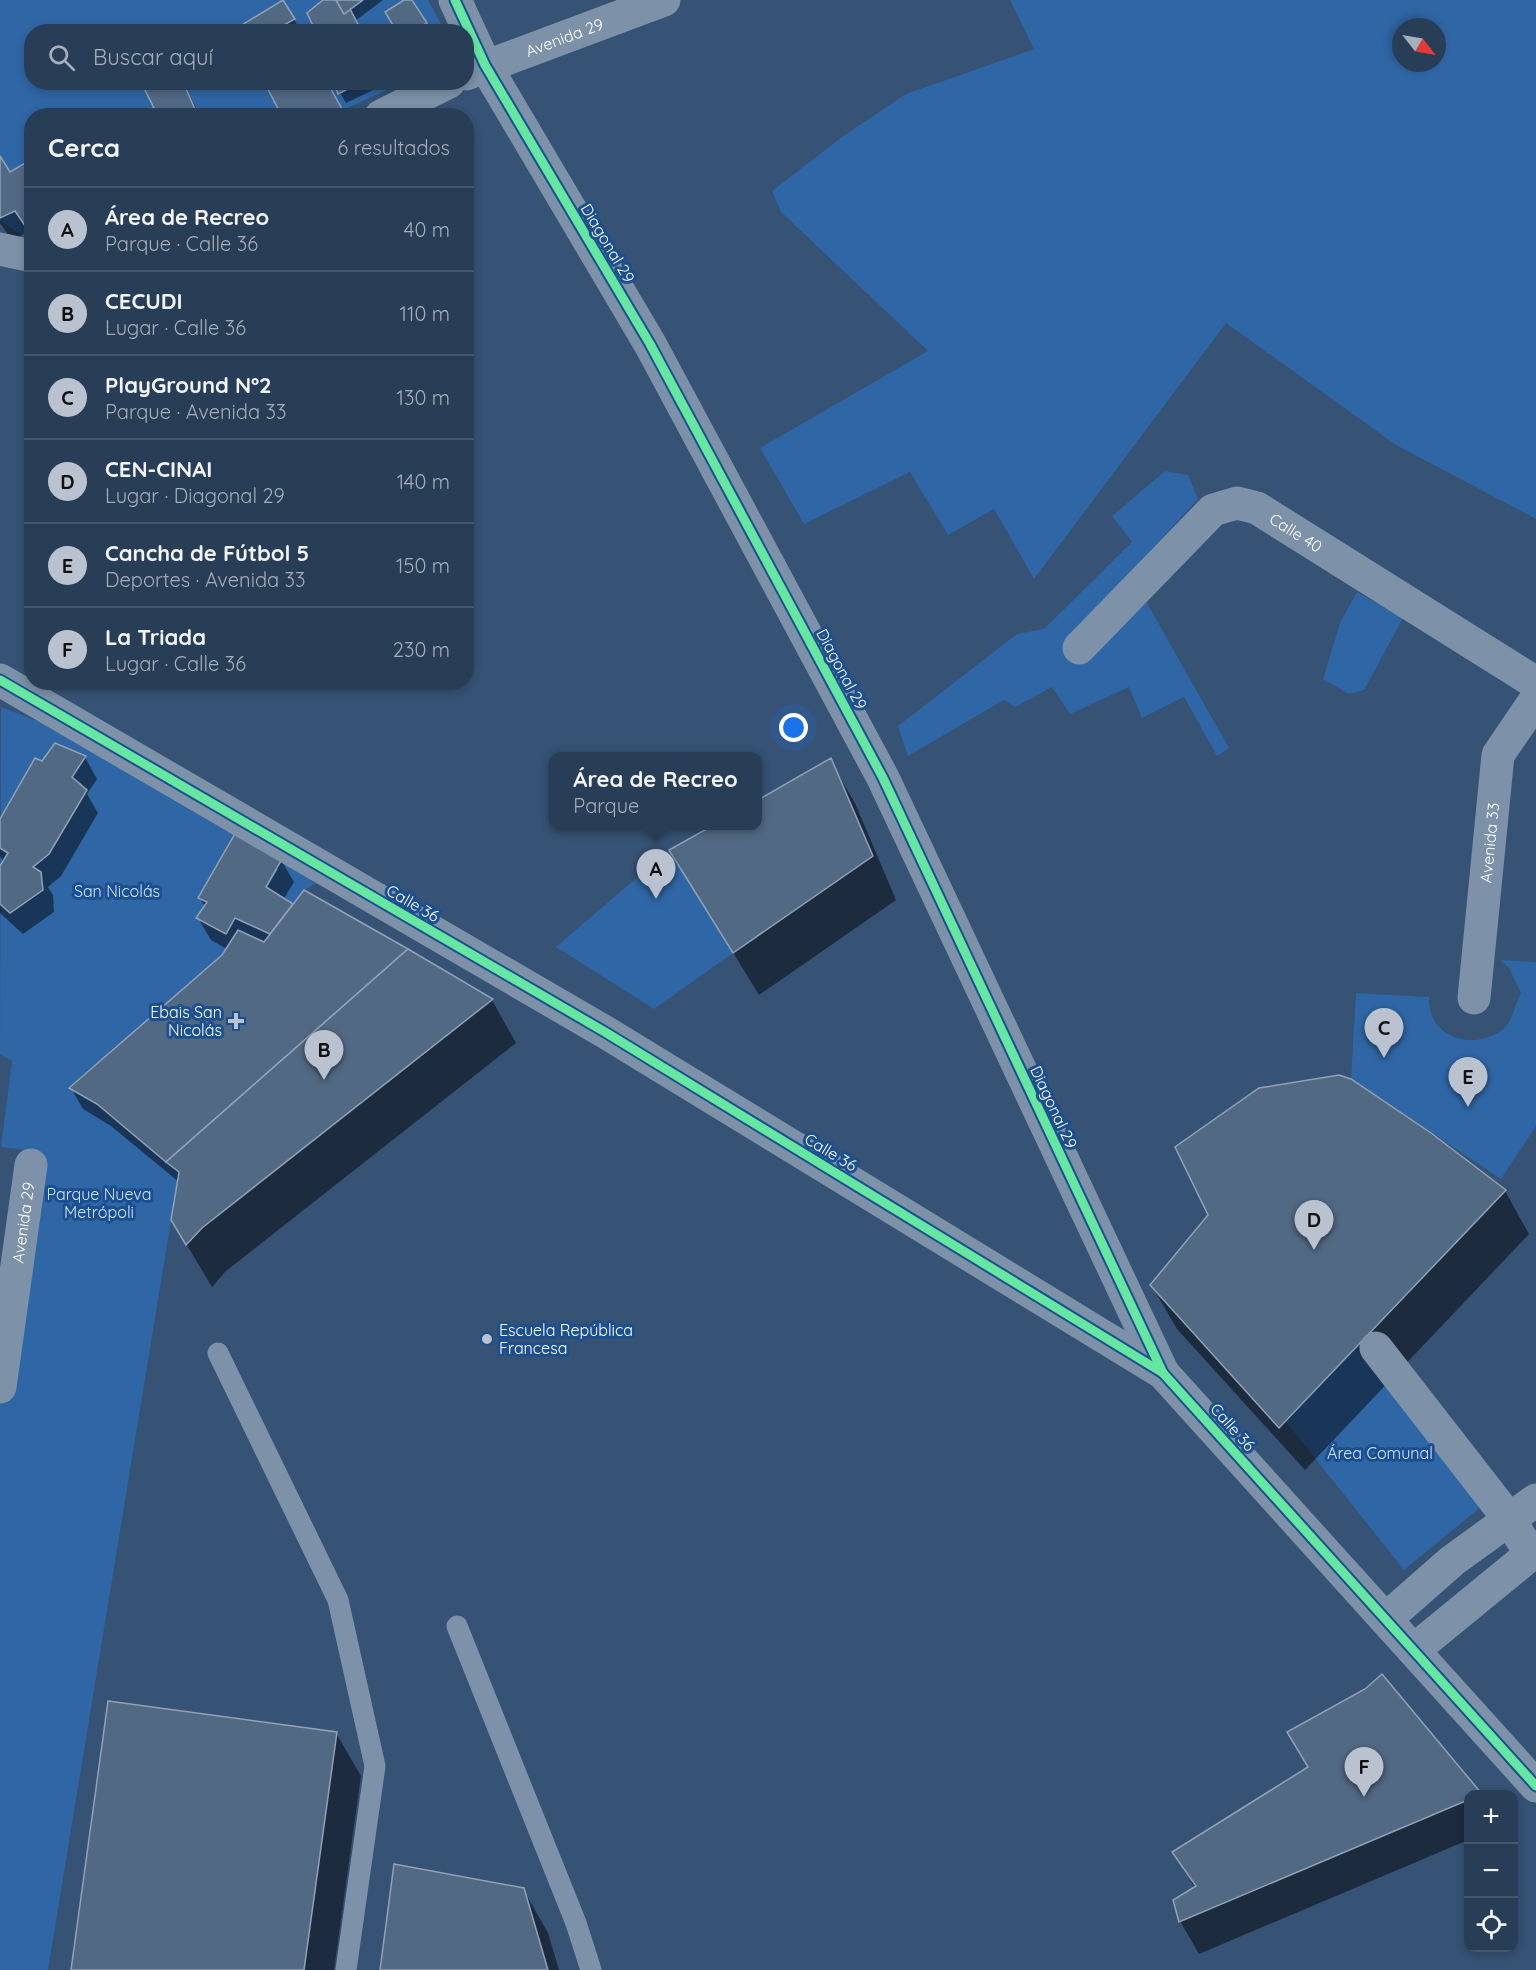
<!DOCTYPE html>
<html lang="es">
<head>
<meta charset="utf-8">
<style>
  body { margin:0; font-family:Quicksand,sans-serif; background:#30455d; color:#f1f3f6 }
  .controls { position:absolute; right:18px; bottom:18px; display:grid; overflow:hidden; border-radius:12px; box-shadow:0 3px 9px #0003 }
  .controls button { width:54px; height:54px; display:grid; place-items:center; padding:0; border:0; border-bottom:2px solid #44576d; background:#283e57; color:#f1f3f6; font:30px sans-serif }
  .compass { position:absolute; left:1392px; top:18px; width:54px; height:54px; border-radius:50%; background:#283e57; box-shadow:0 3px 9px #0003; rotate:121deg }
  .you { position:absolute; left:794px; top:728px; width:21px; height:21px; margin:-15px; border:4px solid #fff; border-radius:50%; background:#1a73e8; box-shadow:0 0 0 9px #1a73e833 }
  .badge { display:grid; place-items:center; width:39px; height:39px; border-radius:50%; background:#b9c2ce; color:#111; font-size:20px; font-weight:700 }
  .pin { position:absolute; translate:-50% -50px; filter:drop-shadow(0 2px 3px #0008) }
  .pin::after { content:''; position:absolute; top:32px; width:21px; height:18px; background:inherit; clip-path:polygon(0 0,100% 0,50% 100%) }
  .popup { position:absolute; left:549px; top:752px; width:213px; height:78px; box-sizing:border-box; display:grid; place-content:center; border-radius:12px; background:#283e57; filter:drop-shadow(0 2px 4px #0005); font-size:20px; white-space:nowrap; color:#a5aeba }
  .popup b { font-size:22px; color:#f1f3f6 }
  .popup::after { content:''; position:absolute; left:50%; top:100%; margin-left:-12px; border:12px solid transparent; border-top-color:#283e57 }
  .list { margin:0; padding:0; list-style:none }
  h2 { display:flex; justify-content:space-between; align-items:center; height:78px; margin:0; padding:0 24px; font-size:26px }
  h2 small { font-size:20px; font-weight:400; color:#a5aeba }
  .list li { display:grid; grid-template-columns:39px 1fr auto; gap:18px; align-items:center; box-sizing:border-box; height:84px; padding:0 24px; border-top:2px solid #44576d }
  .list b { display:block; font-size:22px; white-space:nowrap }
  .list p { margin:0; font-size:20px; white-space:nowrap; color:#a5aeba }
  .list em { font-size:20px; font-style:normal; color:#a5aeba }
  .icon { flex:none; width:33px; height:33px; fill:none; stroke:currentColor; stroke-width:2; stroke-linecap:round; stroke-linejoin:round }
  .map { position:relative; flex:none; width:1536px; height:1970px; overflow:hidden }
  .search { position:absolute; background:#283e57; box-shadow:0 3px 9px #0003; left:24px; top:24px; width:450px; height:66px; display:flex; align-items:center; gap:15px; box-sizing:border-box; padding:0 21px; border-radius:24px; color:#a5aeba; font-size:22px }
  .panel { position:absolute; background:#283e57; box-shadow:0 3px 9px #0003; left:24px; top:108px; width:450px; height:582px; border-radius:24px }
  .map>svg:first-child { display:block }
</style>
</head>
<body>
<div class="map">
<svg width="1536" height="1970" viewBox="0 0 1536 1970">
  <rect width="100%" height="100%" fill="#365274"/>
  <!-- green -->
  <g fill="#2f66a5" fill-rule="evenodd">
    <path d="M 0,0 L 428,0 L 445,31 L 32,32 L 32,82 L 402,83 L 332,115 L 32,116 L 31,241 L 0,221 Z"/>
    <path d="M 1010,0 L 1536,0 L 1536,519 L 1396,445 L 1226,323 L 1034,579 L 994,509 L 948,535 L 910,472 L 804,524 L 760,448 L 928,351 L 781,212 L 772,191 L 842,137 L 906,94 L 1034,49 ZM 1401,27 L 1437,27 L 1437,63 L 1401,63 Z"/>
    <path d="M 1165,471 L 1188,475 L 1198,499 L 1130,573 L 1229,748 L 1217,756 L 1184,697 L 1142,718 L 1129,687 L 1070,714 L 1052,687 L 1015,707 L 1004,700 L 908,756 L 898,726 L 1017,634 L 1044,629 L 1132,542 L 1112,516 Z"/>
    <path d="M 1357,592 L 1403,618 L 1364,690 L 1349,694 L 1323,679 L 1340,623 Z"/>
    <path d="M 1,707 L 132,757 L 320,881 L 304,890 L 264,942 L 238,930 L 222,955 L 69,1087 L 97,1104 L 179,1172 L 48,1970 L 0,1970 L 0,1387 L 36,1151 L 1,1147 L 12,1061 L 0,1054 Z"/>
    <path d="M 669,850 L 733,953 L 654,1009 L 556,947 Z"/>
    <path d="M 1500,960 L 1536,962 L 1536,1126 L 1501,1179 L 1351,1079 L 1356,993 L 1429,997 C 1427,1037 1472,1052 1502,1030 C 1511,1024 1516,1003 1521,993 L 1509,968 Z"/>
    <path d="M 1355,1336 L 1487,1502 L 1404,1570 L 1272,1404 Z"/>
  </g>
  <!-- shadow -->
  <g fill="#0007" fill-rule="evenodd">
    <path d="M 326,0 L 383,0 L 355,21 Z"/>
    <path d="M 407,0 L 410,0 L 430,32 L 399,32 Z"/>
    <path d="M 284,1 L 301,32 L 238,32 Z"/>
    <path d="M 183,82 L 200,116 L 142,116 L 156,109 Z"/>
    <path d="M 326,82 L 344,116 L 284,116 Z"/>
    <path d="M 334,82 L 387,82 L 388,83 L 346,103 Z"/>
    <path d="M 0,158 L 10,174 L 32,160 L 32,237 L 28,232 L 12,240 L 0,223 Z"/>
    <path d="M 85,757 L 97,779 L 87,794 L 98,813 L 61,876 L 48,887 L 53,895 L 54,912 L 23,934 L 0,913 L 0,869 L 4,863 L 0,856 L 0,822 L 42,763 Z"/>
    <path d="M 830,761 L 855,803 L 896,900 L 759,995 L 671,851 L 715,826 L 758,826 L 758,801 Z"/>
    <path d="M 281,860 L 294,882 L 283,900 L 407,951 L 492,1000 L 516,1043 L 226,1271 L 212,1287 L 172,1220 L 179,1182 L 111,1126 L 83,1109 L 71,1088 L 223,956 L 227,949 L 211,940 L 198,918 L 205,907 L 200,898 ZM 275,869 L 278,869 L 263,894 L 261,893 Z"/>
    <path d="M 1505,1191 L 1529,1234 L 1305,1470 L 1177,1329 L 1152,1286 Z"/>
    <path d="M 1382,1676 L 1481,1794 L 1468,1794 L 1468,1840 L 1199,1954 L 1180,1921 L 1195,1888 L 1174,1852 L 1309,1768 Z"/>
    <path d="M 336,1733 L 361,1776 L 334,1970 L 72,1970 Z"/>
    <path d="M 523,1889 L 548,1933 L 559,1970 L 382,1970 Z"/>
  </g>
  <!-- building -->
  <g fill="#526984" stroke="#92a2b6" stroke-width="1.5">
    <path d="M 283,0 L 295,19 L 271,32 L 237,32 L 235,29 Z"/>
    <path d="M 323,0 L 336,0 L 344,14 L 350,9 L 362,32 L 316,32 L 307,13 Z"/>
    <path d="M 336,0 L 363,0 L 344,14 Z"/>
    <path d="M 404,0 L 412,0 L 427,23 L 413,32 L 397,32 L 385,12 Z"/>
    <path d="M 157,82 L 183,82 L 198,116 L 140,116 L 138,112 L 154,108 L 144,88 Z"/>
    <path d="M 264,82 L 327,82 L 343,111 L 332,116 L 282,116 Z"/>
    <path d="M 333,82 L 362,82 L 338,94 Z"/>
    <path d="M 0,156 L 10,172 L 32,159 L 32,236 L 15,211 L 0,218 Z"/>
    <path d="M 55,743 L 86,756 L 72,777 L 87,790 L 49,854 L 33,867 L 41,872 L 43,890 L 10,913 L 0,904 L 0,866 L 8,853 L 0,848 L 0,819 L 35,758 L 42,761 Z"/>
    <path d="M 831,758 L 873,856 L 733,953 L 669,850 L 712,826 L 758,826 L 758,800 Z"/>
    <path d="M 236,832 L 282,859 L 266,887 L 293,904 L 270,934 L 235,918 L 226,934 L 196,918 L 207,902 L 198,898 Z"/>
    <path d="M 304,890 L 408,949 L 166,1162 L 97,1104 L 69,1088 L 222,955 L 238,930 L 264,942 Z"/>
    <path d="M 408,949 L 493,999 L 202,1228 L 186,1245 L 171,1220 L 179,1172 L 166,1162 Z"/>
    <path d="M 1339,1075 L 1351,1079 L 1431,1133 L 1506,1190 L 1279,1428 L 1150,1285 L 1208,1215 L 1175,1147 L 1259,1088 Z"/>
    <path d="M 1382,1674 L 1482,1794 L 1468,1794 L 1468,1800 L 1179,1922 L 1173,1900 L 1196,1886 L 1172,1852 L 1308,1767 L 1287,1732 L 1365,1689 Z"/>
    <path d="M 108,1701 L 337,1732 L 304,1970 L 71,1970 Z"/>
    <path d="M 394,1864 L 524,1888 L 548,1970 L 380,1970 Z"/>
  </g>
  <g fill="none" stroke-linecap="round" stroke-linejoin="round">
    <!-- lane -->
    <g stroke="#7d92a8" stroke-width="21">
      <path d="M 218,1353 L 338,1600 L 375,1766 L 346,1970"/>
      <path d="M 457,1626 L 576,1923 L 591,1970"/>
    </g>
    <!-- street -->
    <g stroke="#7d92a8" stroke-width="33">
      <path d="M 455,0 L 485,65 L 650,344 L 883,778 L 1163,1373"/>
      <path id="s1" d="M 466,74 L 664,0"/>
      <path d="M 381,116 L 449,82"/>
      <path d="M 0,249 L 32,256"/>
      <path id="s2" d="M 1079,648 L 1213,510 L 1237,503 L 1257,508 L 1536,683"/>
      <path d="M 0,680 L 605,1032 L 1163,1373 L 1536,1786"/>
      <path id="s3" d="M 1474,998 L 1498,755 L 1536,699"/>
      <path d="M 1376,1348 L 1509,1519 L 1531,1554"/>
      <path id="s4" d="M 0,1387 L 31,1165"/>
      <path d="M 1386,1619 L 1452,1561 L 1536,1500"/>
      <path d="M 1414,1650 L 1536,1550"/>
    </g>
    <!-- cycleway casing -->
    <g stroke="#1b4f8f" stroke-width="13">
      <g id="cycleway">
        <path d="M 455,0 L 485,65 L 650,344 L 883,778 L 1163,1373"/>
        <path d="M 0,680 L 605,1032 L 1163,1373 L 1536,1786"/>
      </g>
    </g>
    <!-- cycleway -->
    <use href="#cycleway" stroke="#66e7a1" stroke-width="9"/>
  </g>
  <!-- markers -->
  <g fill="#b9c2ce" stroke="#1b4f8f" stroke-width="2">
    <path d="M233 1012h6v6h6v6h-6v6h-6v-6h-6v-6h6z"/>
    <circle cx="487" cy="1339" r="6"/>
  </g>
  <g text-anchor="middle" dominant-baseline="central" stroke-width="6" stroke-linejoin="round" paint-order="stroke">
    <!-- street labels -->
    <g font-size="16" fill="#fff" stroke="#1b4f8f">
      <text stroke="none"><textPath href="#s1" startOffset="105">Avenida 29</textPath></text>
      <text transform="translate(608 243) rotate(59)">Diagonal 29</text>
      <text stroke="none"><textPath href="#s2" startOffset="284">Calle 40</textPath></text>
      <text transform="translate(842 669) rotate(62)">Diagonal 29</text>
      <text stroke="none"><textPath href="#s3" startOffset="156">Avenida 33</textPath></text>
      <text transform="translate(413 903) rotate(30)">Calle 36</text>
      <text transform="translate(1054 1107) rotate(65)">Diagonal 29</text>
      <text transform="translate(831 1152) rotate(31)">Calle 36</text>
      <text stroke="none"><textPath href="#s4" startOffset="166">Avenida 29</textPath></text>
      <text transform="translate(1233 1427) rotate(48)">Calle 36</text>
    </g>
    <!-- park labels -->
    <g font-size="16" fill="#cfe3fa" stroke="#1b4f8f">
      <text x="117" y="891">San Nicolás</text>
      <text x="99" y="1194">Parque Nueva<tspan x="99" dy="18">Metrópoli</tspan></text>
      <text x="1380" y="1453">Área Comunal</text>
    </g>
    <!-- poi labels -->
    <g font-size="16" fill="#fff" stroke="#1b4f8f" text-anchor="end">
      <text x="222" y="1012">Ebais San<tspan x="222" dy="18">Nicolás</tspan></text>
      <text x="499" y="1330" text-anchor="start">Escuela República<tspan x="499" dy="18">Francesa</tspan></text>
    </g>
  </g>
</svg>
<div class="controls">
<button>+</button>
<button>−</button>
<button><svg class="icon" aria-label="locate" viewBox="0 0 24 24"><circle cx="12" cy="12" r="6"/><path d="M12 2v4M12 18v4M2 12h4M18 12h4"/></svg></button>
</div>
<svg class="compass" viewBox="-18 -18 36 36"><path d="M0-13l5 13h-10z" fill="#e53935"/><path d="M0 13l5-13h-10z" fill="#a5aeba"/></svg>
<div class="you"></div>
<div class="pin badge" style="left:656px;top:899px">A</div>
<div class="popup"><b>Área de Recreo</b>Parque</div>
<div class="pin badge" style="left:324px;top:1080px">B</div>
<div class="pin badge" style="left:1384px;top:1058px">C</div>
<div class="pin badge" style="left:1314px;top:1250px">D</div>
<div class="pin badge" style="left:1468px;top:1107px">E</div>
<div class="pin badge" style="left:1364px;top:1797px">F</div>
<div class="search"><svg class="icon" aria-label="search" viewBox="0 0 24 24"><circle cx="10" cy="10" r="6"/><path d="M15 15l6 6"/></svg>Buscar aquí</div>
<section class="panel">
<h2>Cerca<small>6 resultados</small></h2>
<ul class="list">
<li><span class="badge">A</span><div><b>Área de Recreo</b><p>Parque · Calle 36</p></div><em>40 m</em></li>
<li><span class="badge">B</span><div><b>CECUDI</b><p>Lugar · Calle 36</p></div><em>110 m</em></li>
<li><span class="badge">C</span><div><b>PlayGround Nº2</b><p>Parque · Avenida 33</p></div><em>130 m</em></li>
<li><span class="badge">D</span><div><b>CEN-CINAI</b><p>Lugar · Diagonal 29</p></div><em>140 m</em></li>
<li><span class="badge">E</span><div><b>Cancha de Fútbol 5</b><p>Deportes · Avenida 33</p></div><em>150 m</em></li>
<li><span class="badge">F</span><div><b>La Triada</b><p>Lugar · Calle 36</p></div><em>230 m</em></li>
</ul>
</section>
</div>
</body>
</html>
